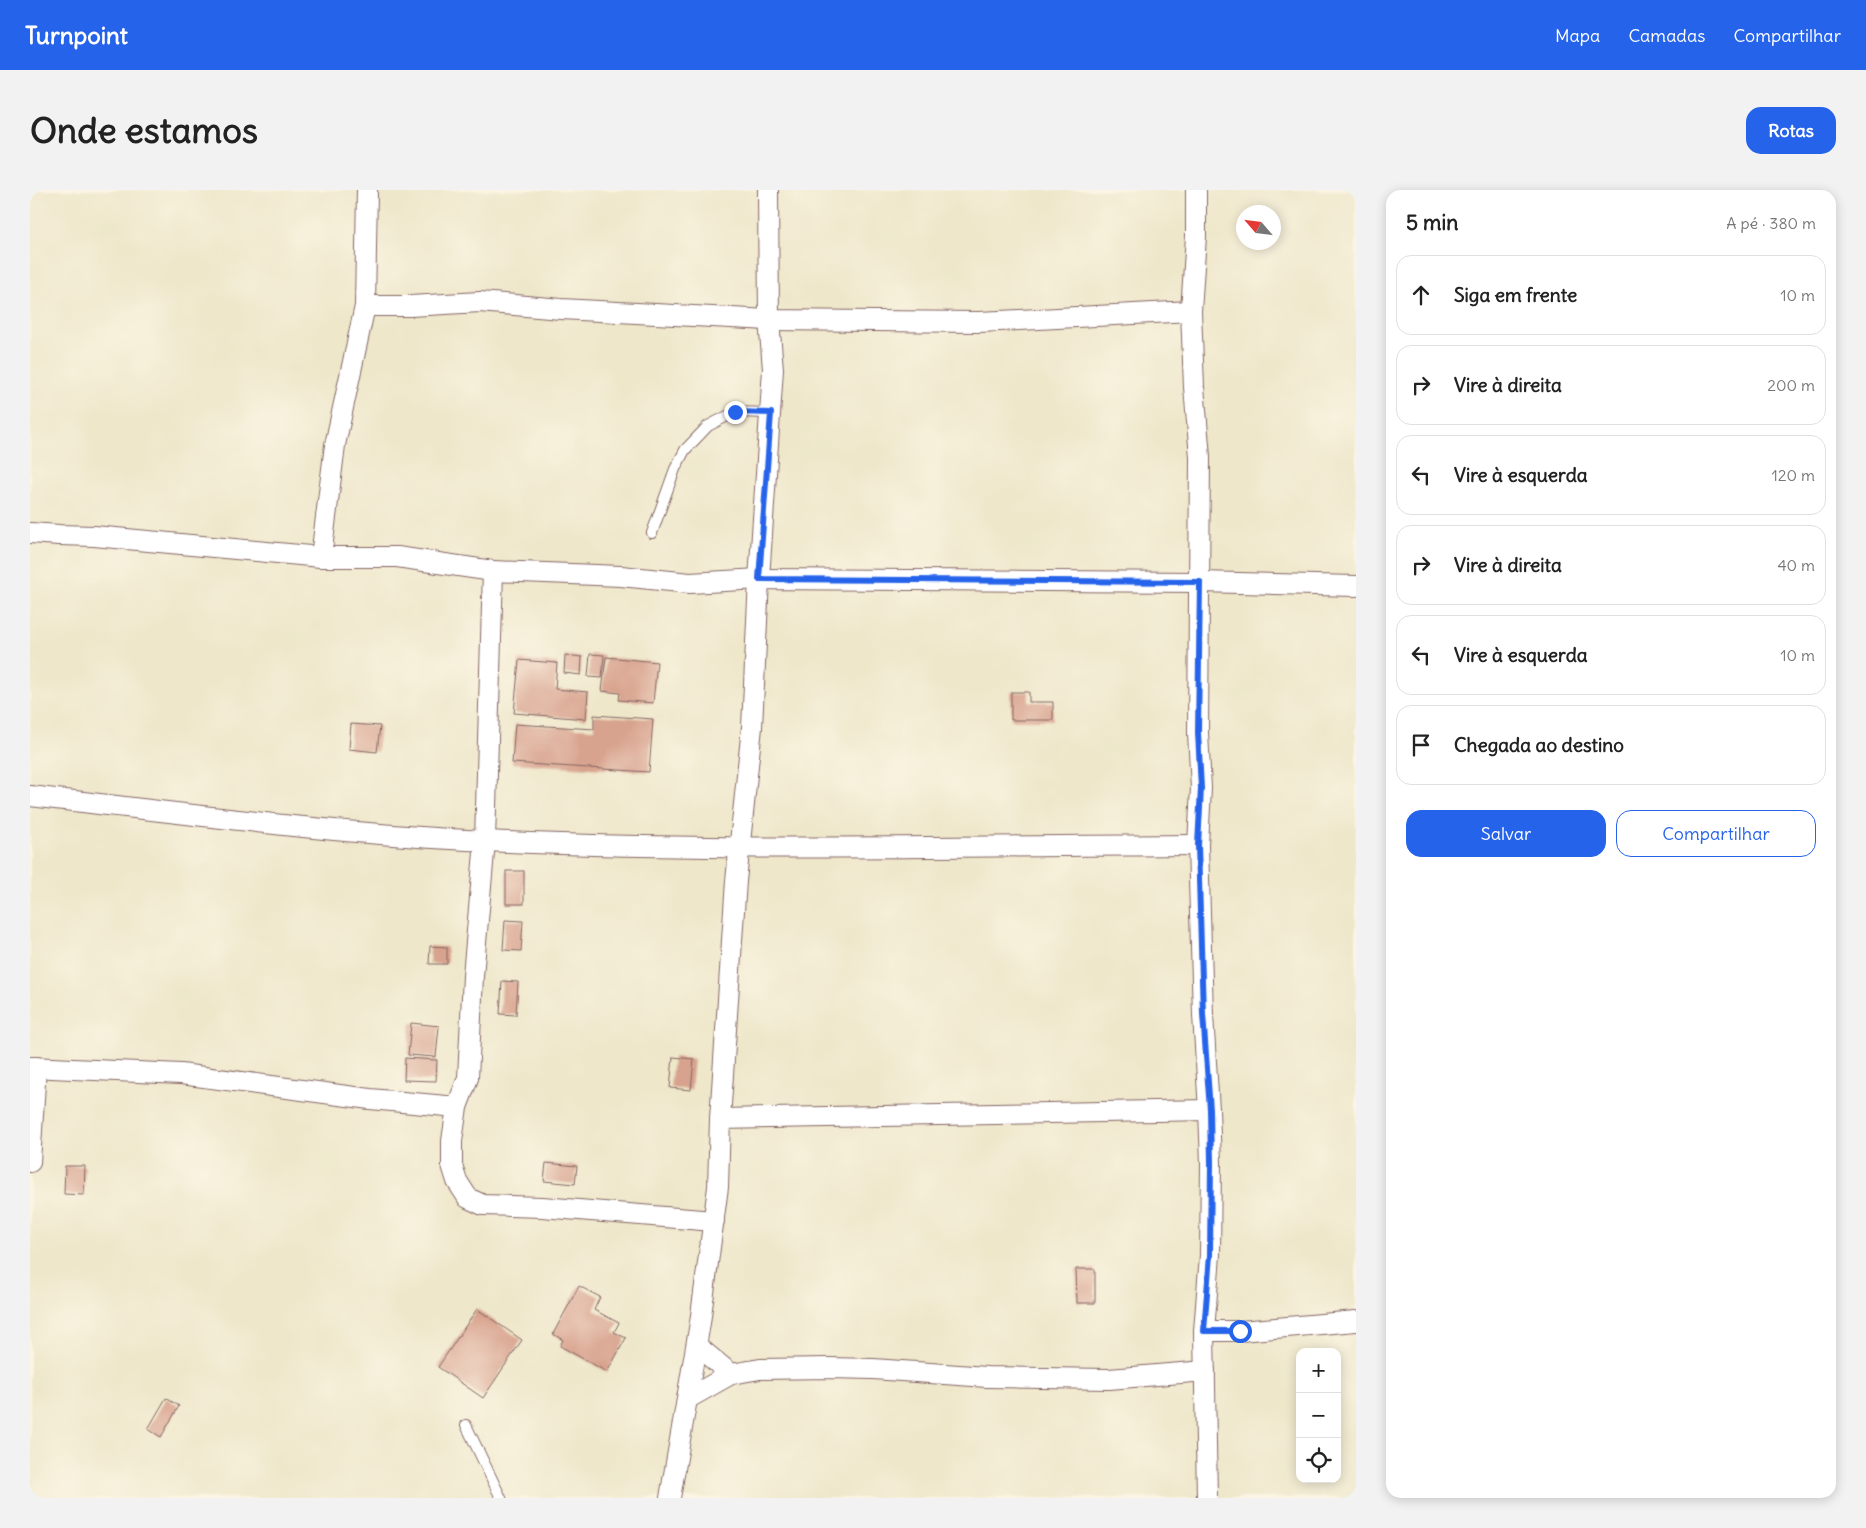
<!DOCTYPE html>
<html lang="pt">
<head>
<meta charset="utf-8">
<style>
  body { margin:0; font-family:Delius,sans-serif; background:#f2f2f2; color:#222 }
  .controls { position:absolute; right:15px; bottom:15px; display:grid; overflow:hidden; border-radius:10px; box-shadow:0 2px 12px #0003 }
  .controls button { width:45px; height:45px; display:grid; place-items:center; padding:0; border:0; border-bottom:1px solid #e0e0e0; background:#fff; color:#222; font:25px sans-serif }
  .compass { position:absolute; left:1206px; top:15px; width:45px; height:45px; border-radius:50%; background:#fff; box-shadow:0 2px 12px #0003; rotate:298deg }
  .stop { position:absolute; width:15px; height:15px; margin:-11px; border:4px solid #2563eb; border-radius:50%; background:#fff }
  .stop.end { background:#2563eb; border-color:#fff; box-shadow:0 1px 5px #0008 }
  .list { margin:0; padding:0; list-style:none }
  h2 { display:flex; justify-content:space-between; align-items:center; height:65px; margin:0; padding:0 20px; font-size:21px }
  h2 small { font-size:16px; font-weight:400; color:#767676 }
  .list li { display:grid; grid-template-columns:32px 1fr auto; gap:15px; align-items:center; box-sizing:border-box; height:80px; margin:0 10px 10px; padding:0 10px; border:1px solid #e0e0e0; border-radius:15px }
  .list b { display:block; font-size:19px; white-space:nowrap }
  .list em { font-size:16px; font-style:normal; color:#767676 }
  .actions { display:flex; gap:10px; padding:15px 20px }
  .actions a { flex:1; padding:11px 0; border:1px solid #2563eb; border-radius:15px; text-align:center; font-size:18px; color:#2563eb }
  .actions .main { background:#2563eb; color:#fff }
  .icon { flex:none; width:28px; height:28px; fill:none; stroke:currentColor; stroke-width:2; stroke-linecap:round; stroke-linejoin:round }
  .map { position:relative; flex:none; width:1326px; height:1308px; overflow:hidden; border-radius:15px }
  header { display:flex; align-items:center; gap:30px; box-sizing:border-box; height:70px; padding:0 25px; background:#2563eb; color:#fff }
  header strong { font-size:24px }
  nav { display:flex; gap:28px; margin-inline-start:auto; font-size:18px }
  .intro { display:flex; align-items:center; justify-content:space-between; box-sizing:border-box; height:120px; padding:0 30px }
  h1 { margin:0; font-size:35px }
  .button { padding:12px 22px; border-radius:15px; background:#2563eb; color:#fff; font-size:18px; font-weight:700 }
  main { display:flex; gap:30px; padding:0 30px }
  aside { flex:1; background:#fff; border-radius:15px; box-shadow:0 2px 12px #0003 }
  .map>svg:first-child { display:block }
</style>
</head>
<body>
<header>
<strong>Turnpoint</strong>
<nav><a>Mapa</a><a>Camadas</a><a>Compartilhar</a></nav>
</header>
<div class="intro"><h1>Onde estamos</h1><a class="button">Rotas</a></div>
<main>
<div class="map">
<svg width="1326" height="1308" viewBox="0 0 1326 1308">
  <rect width="100%" height="100%" fill="#fcf5e5"/>
  <filter id="ink" filterUnits="userSpaceOnUse"><feTurbulence type="fractalNoise" baseFrequency=".02" numOctaves="2"/><feDisplacementMap in="SourceGraphic" scale="10" xChannelSelector="R" yChannelSelector="G"/><feConvolveMatrix kernelMatrix="1 2 1 2 8 2 1 2 1" color-interpolation-filters="sRGB"/></filter>
  <filter id="wash" filterUnits="userSpaceOnUse"><feTurbulence type="fractalNoise" baseFrequency=".0096" numOctaves="4" result="noise"/><feDisplacementMap in="SourceGraphic" scale="20" xChannelSelector="R" yChannelSelector="G"/><feGaussianBlur stdDeviation="1.12" result="paint"/><feColorMatrix in="noise" values="0 0 0 0 0 0 0 0 0 0 0 0 0 0 0 0 0 1.4 0 .05"/><feComposite in="paint" operator="in"/></filter>
  <g filter="url(#wash)">
    <rect width="100%" height="100%" fill="#eee7ca"/>
    <g id="blocks">
      <!-- building -->
      <g fill="#d8a38e">
        <path d="M 560,464 L 574,465 L 572,488 L 558,487 Z"/>
        <path d="M 535,465 L 552,467 L 551,485 L 534,483 Z"/>
        <path d="M 576,467 L 627,472 L 623,513 L 589,510 L 590,503 L 572,501 Z"/>
        <path d="M 489,470 L 527,473 L 525,499 L 558,502 L 556,529 L 484,523 Z"/>
        <path d="M 981,502 L 999,502 L 999,512 L 1023,512 L 1023,530 L 981,530 Z"/>
        <path d="M 564,525 L 623,529 L 619,582 L 482,573 L 485,534 L 564,539 Z"/>
        <path d="M 321,534 L 350,536 L 347,562 L 319,559 Z"/>
        <rect x="476" y="681" width="18" height="33"/>
        <path d="M 475,730 L 493,731 L 491,761 L 473,760 Z"/>
        <path d="M 400,756 L 417,757 L 417,774 L 399,774 Z"/>
        <path d="M 472,791 L 488,792 L 486,825 L 470,824 Z"/>
        <path d="M 381,833 L 409,836 L 406,867 L 378,865 Z"/>
        <path d="M 643,867 L 664,869 L 661,900 L 640,898 Z"/>
        <path d="M 375,868 L 407,870 L 406,891 L 374,890 Z"/>
        <path d="M 516,973 L 547,976 L 545,994 L 514,991 Z"/>
        <path d="M 35,976 L 55,976 L 54,1005 L 34,1004 Z"/>
        <path d="M 1046,1079 L 1065,1079 L 1065,1113 L 1047,1113 Z"/>
        <path d="M 549,1096 L 570,1107 L 564,1120 L 589,1133 L 584,1142 L 596,1148 L 577,1182 L 530,1156 L 533,1150 L 523,1144 Z"/>
        <path d="M 447,1119 L 492,1150 L 453,1208 L 408,1177 Z"/>
        <path d="M 136,1208 L 149,1216 L 131,1247 L 118,1239 Z"/>
      </g>
    </g>
  </g>
  <g filter="url(#ink)">
    <use href="#blocks" fill-opacity="0" stroke="#836563" stroke-width="1"/>
    <g fill="none" stroke-linecap="round" stroke-linejoin="round">
      <!-- service casing -->
      <g stroke="#836563" stroke-width="12">
        <g id="service">
          <path d="M 622,343 L 645,279 L 655,260 L 678,236 L 705,222 L 741,223"/>
          <path d="M 436,1235 L 471,1308"/>
        </g>
      </g>
      <!-- minor casing -->
      <g stroke="#836563" stroke-width="22">
        <g id="minor">
          <path d="M 1166,0 L 1166,46 L 1161,121 L 1164,197 L 1170,267 L 1168,543 L 1171,598 L 1168,655 L 1173,825 L 1179,920 L 1181,973 L 1180,1065 L 1174,1141 L 1177,1308"/>
          <path d="M 335,116 L 337,0"/>
          <path d="M 0,343 L 29,345 L 64,346 L 291,367 L 367,367 L 463,381 L 591,386 L 660,393 L 729,389 L 1170,392 L 1326,396"/>
          <path d="M 291,367 L 305,255 L 335,116 L 380,116 L 450,112 L 531,119 L 739,130 L 949,132 L 1161,121"/>
          <path d="M 463,381 L 455,651 L 443,786 L 438,888 L 427,917 L 422,951 L 422,975 L 427,991 L 438,1008 L 453,1015 L 512,1017 L 684,1031"/>
          <path d="M 0,606 C 152,623 304,644 457,651 C 694,662 931,656 1168,655"/>
          <path d="M 0,877 L 151,884 L 340,909 L 427,917"/>
          <path d="M 690,929 L 1179,920"/>
          <path d="M 0,972 L 6,877"/>
          <path d="M 1174,1141 L 1210,1141 L 1326,1131"/>
          <path d="M 667,1156 L 701,1184"/>
          <path d="M 657,1209 L 701,1184 L 730,1179 L 799,1178 L 843,1179 L 957,1187 L 1079,1189 L 1175,1181"/>
          <path d="M 640,1308 L 670,1133 L 688,997 L 690,929 L 706,691 L 722,537 L 729,389 L 743,179 L 739,130 L 738,0"/>
        </g>
      </g>
      <!-- service -->
      <use href="#service" stroke="#fff" stroke-width="10"/>
      <!-- minor -->
      <use href="#minor" stroke="#fff" stroke-width="20"/>
    </g>
  </g>
  <g fill="none" stroke-linecap="round" stroke-linejoin="round" filter="url(#ink)">
    <!-- route -->
    <path stroke="#2563eb" stroke-width="6" d="M 705,222 L 741,223 L 729,389 L 1170,392 L 1168,543 L 1171,598 L 1168,655 L 1173,824 L 1180,920 L 1181,973 L 1180,1065 L 1174,1141 L 1210,1141"/>
  </g>
</svg>
<div class="controls">
<button>+</button>
<button>−</button>
<button><svg class="icon" aria-label="locate" viewBox="0 0 24 24"><circle cx="12" cy="12" r="6"/><path d="M12 2v4M12 18v4M2 12h4M18 12h4"/></svg></button>
</div>
<svg class="compass" viewBox="-18 -18 36 36"><path d="M0-13l5 13h-10z" fill="#e53935"/><path d="M0 13l5-13h-10z" fill="#767676"/></svg>
<div class="stop" style="left:1210px;top:1141px"></div>
<div class="stop end" style="left:705px;top:222px"></div>
</div>
<aside>
<h2>5 min<small>A pé · 380 m</small></h2>
<ul class="list">
<li><svg class="icon" aria-label="ahead" viewBox="0 0 24 24"><path d="M12 20V5M6 11l6-6 6 6"/></svg><div><b>Siga em frente</b></div><em>10 m</em></li>
<li><svg class="icon" aria-label="right" viewBox="0 0 24 24"><path d="M7 20v-9h11M14 6l5 5-5 5"/></svg><div><b>Vire à direita</b></div><em>200 m</em></li>
<li><svg class="icon" aria-label="left" viewBox="0 0 24 24"><path d="M17 20v-9H6M10 6l-5 5 5 5"/></svg><div><b>Vire à esquerda</b></div><em>120 m</em></li>
<li><svg class="icon" aria-label="right" viewBox="0 0 24 24"><path d="M7 20v-9h11M14 6l5 5-5 5"/></svg><div><b>Vire à direita</b></div><em>40 m</em></li>
<li><svg class="icon" aria-label="left" viewBox="0 0 24 24"><path d="M17 20v-9H6M10 6l-5 5 5 5"/></svg><div><b>Vire à esquerda</b></div><em>10 m</em></li>
<li><svg class="icon" aria-label="arrive" viewBox="0 0 24 24"><path d="M6 21V4h12l-3 4 3 4H6"/></svg><div><b>Chegada ao destino</b></div></li>
</ul>
<div class="actions"><a class="main">Salvar</a><a>Compartilhar</a></div>
</aside>
</main>
</body>
</html>
